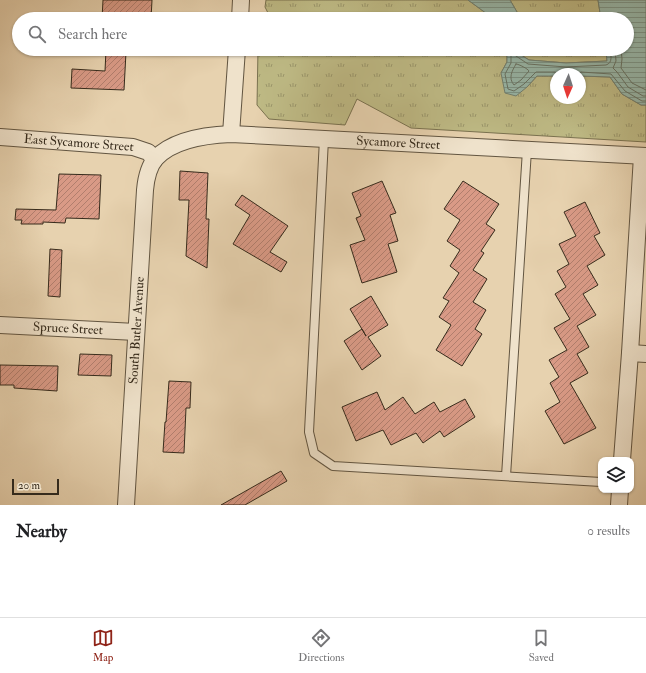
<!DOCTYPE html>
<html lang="en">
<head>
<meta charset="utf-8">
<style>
  body { margin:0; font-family:"IM FELL Double Pica",serif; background:#f6f6f6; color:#202124 }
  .controls { position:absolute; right:12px; bottom:12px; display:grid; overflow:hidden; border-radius:8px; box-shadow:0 1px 3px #0004 }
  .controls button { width:36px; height:36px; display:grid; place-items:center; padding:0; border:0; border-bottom:1px solid #e0e0e0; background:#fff; color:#202124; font:20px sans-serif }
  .compass { position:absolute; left:550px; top:68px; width:36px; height:36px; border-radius:50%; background:#fff; box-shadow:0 1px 3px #0004; rotate:183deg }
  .scale { position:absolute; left:12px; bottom:10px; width:47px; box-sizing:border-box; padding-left:4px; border:2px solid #362b1c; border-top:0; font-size:11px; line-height:14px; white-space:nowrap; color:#362b1c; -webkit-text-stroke:3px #efe2cb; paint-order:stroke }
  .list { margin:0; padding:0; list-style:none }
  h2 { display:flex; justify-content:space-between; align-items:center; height:52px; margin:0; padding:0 16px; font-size:17px }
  h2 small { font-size:13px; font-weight:400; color:#757577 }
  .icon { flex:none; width:22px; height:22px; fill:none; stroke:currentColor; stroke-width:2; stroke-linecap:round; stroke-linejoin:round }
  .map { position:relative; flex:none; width:646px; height:505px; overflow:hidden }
  .search { position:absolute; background:#fff; box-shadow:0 1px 3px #0004; left:12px; right:12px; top:12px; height:44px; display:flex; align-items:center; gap:10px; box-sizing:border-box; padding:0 14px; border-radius:22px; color:#757577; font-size:15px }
  .sheet { height:112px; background:#fff }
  nav { display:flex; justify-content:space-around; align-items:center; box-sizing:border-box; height:56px; border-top:1px solid #e0e0e0; background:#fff; font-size:11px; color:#757577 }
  nav a { display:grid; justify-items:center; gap:2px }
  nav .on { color:#8f2418 }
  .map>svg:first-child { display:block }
</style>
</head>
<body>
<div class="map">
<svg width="646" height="505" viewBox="0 0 646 505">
  <defs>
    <pattern id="grass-tufts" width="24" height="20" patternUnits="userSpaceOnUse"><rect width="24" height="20" fill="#beba85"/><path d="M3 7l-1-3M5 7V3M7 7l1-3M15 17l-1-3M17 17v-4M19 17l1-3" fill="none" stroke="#9b976c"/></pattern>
    <pattern id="water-rules" width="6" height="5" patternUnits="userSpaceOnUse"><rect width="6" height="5" fill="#97b8ab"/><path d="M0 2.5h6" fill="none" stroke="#7c968a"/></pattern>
    <pattern id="building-hatch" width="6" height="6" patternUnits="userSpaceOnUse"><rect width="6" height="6" fill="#d99a86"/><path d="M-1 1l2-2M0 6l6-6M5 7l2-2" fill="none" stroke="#b17e6d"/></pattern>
  </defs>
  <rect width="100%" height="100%" fill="#e7d2af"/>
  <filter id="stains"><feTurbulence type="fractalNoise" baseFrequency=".005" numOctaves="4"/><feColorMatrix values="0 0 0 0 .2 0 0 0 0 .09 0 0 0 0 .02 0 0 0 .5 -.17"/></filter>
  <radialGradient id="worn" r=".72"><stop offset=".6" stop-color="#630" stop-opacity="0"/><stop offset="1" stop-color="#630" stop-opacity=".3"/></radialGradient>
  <!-- grass -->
  <g fill="url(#grass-tufts)" stroke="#7a7250">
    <path d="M 266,0 L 468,0 L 494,19 L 271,19 L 265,7 Z"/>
    <path d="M 510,0 L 598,0 L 601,19 L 519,19 L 517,12 Z"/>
    <path d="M 258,49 L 507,49 L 507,62 L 501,73 L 527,87 L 537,76 L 556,76 L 556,98 L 580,98 L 580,76 L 610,77 L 622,94 L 641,105 L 646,105 L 646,142 L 411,128 L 357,99 L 345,125 L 269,119 L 257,105 Z"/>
    <path d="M 520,49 L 606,49 L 607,61 L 566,63 L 529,60 L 518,53 Z"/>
  </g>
  <!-- water -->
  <g fill="url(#water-rules)" stroke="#708072">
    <path d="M 468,0 L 510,0 L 517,12 L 519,19 L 494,19 Z"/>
    <path d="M 598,0 L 646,0 L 646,105 L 641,105 L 622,94 L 610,77 L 580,76 L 580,74 L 556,74 L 556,76 L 537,76 L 527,87 L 516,96 L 505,93 L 501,73 L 507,62 L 507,49 L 520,49 L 518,53 L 529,60 L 566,63 L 607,61 L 606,49 L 627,49 L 627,19 L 601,19 Z"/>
  </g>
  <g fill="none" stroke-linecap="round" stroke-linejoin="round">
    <!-- shore -->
    <g stroke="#667264" stroke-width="1">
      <path d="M 615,49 L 616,61 L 613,68 L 617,72 L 628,87 L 643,96 L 646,96"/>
      <path d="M 621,49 L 622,59 L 621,68 L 632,83 L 646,90"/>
      <path d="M 516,64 C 519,64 528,69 529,71 L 521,80 L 514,85 C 508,78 512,71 516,64 Z"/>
      <path d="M 559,74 L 555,72 L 536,72 L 524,84 L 514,91 L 508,89 L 505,74 L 511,63 L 511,55 L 513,54 L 528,64 L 566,67 L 606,65 C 613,63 611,55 610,49"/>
      <path d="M 577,74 L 581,72 L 611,74 L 625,91 L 642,101 L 646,101"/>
    </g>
  </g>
  <!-- building -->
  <g fill="url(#building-hatch)" stroke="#362b1c">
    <path d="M 103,0 L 152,0 L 151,19 L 102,19 Z"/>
    <path d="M 106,50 L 126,52 L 124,90 L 71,88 L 72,69 L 105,71 Z"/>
    <path d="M 180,171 L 208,173 L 206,219 L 209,219 L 207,268 L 186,256 L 189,200 L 179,200 Z"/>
    <path d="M 59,174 L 101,175 L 99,219 L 66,218 L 65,223 L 43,222 L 43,224 L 21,224 L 22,220 L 15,220 L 16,209 L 56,210 Z"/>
    <path d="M 382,181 L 396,213 L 390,215 L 398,241 L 388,244 L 397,272 L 362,283 L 350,245 L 365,240 L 356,218 L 361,216 L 352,193 Z"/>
    <path d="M 463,181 L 499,204 L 486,224 L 495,230 L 481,251 L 484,253 L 473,270 L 487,279 L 473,302 L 486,310 L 475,329 L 482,334 L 462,366 L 436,350 L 451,325 L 439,317 L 449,301 L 443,298 L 459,273 L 450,266 L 460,250 L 447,241 L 460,220 L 444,209 Z"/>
    <path d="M 242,195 L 288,226 L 270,252 L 287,262 L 281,272 L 233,244 L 250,215 L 235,205 Z"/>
    <path d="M 585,202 L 600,233 L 594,236 L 605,255 L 587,266 L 598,285 L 583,294 L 596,315 L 577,326 L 589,347 L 577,354 L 588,373 L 570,383 L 596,428 L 564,444 L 545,411 L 560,402 L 550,383 L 559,377 L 549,360 L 567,350 L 554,328 L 570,319 L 555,294 L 566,287 L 557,271 L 569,264 L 559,244 L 576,236 L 564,212 Z"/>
    <path d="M 50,249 L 62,250 L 60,297 L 48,296 Z"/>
    <path d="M 371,296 L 388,325 L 368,337 L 381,356 L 362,370 L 344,341 L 362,329 L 366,336 L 350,309 Z"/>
    <path d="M 80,354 L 112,355 L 111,376 L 78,375 Z"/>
    <path d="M 0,365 L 58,366 L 57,391 L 14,388 L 14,385 L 0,385 Z"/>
    <path d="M 169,381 L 191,382 L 190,407 L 190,408 L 186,408 L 184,453 L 163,452 L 165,422 L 166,422 Z"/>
    <path d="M 377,392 L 385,410 L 403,397 L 415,414 L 434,402 L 440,412 L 465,399 L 475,417 L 444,437 L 440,431 L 423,443 L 416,433 L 391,445 L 383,430 L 356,441 L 342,407 Z"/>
    <path d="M 281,471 L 287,481 L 245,505 L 221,505 Z"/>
  </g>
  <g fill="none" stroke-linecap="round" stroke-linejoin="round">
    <!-- service casing -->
    <g stroke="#625541" stroke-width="10">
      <g id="service">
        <path d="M 324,139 L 309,432 L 314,453 L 333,466 L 601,482"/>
        <path d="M 506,476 L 527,150"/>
      </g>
    </g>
    <!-- minor casing -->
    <g stroke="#625541" stroke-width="18">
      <g id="minor">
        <path d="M 240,19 L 241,0"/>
        <path d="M 231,134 L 237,49"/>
        <path id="s1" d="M 0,137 L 133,147 L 148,152 L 155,159"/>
        <path id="s2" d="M 0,325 L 136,332"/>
        <path d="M 630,353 L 646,354"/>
        <path d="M 622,460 L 630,353 L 642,156"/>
        <path id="s3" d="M 126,505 L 145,190 C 146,179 148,167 156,158 C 174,139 207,135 231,134 L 646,156"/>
        <path d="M 619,505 L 620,490"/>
      </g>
    </g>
    <!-- service -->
    <use href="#service" stroke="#efe2cb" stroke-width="8"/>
    <!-- minor -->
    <use href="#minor" stroke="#efe2cb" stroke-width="16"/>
  </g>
  <g text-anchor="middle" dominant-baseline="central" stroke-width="3" stroke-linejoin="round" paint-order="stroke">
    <!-- street labels -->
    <g font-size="13" fill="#362b1c" stroke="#efe2cb">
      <text stroke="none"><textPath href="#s3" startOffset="598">Sycamore Street</textPath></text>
      <text stroke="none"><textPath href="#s1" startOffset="79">East Sycamore Street</textPath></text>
      <text stroke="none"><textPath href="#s2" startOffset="68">Spruce Street</textPath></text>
      <text stroke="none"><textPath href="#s3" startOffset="175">South Butler Avenue</textPath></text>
    </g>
  </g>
  <rect width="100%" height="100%" filter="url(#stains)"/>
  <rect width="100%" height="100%" fill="url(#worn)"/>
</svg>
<div class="controls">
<button><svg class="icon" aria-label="layers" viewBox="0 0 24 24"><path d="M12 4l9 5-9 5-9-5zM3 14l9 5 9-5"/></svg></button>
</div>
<svg class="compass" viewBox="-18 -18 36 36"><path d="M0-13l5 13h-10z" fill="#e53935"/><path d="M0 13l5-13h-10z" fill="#757577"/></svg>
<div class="scale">20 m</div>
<div class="search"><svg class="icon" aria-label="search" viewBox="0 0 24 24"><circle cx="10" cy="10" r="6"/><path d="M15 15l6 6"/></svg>Search here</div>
</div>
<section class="sheet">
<h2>Nearby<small>0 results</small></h2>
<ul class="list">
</ul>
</section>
<nav>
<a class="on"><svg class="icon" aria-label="map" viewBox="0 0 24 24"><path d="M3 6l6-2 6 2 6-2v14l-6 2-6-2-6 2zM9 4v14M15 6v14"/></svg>Map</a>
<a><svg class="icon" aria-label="directions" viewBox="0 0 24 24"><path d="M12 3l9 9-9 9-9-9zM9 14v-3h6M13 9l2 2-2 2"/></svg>Directions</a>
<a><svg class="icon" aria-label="saved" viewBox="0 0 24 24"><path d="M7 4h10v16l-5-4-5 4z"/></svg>Saved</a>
</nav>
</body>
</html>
